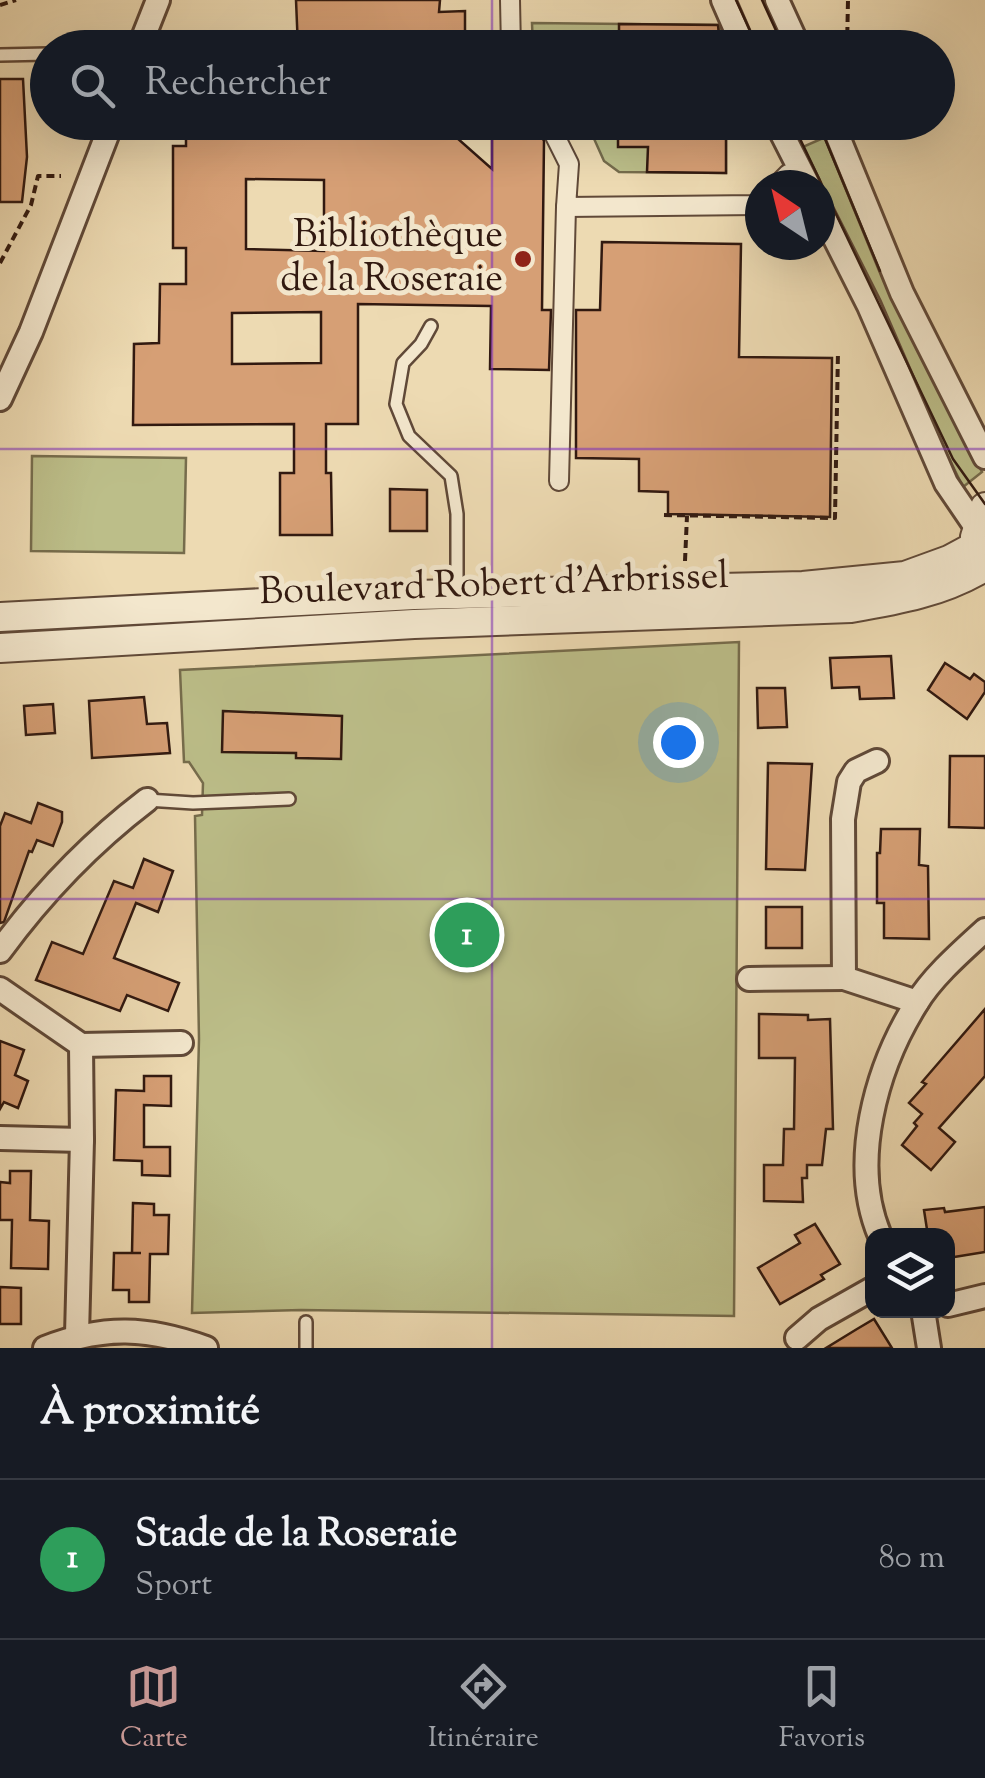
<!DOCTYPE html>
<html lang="fr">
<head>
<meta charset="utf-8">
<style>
  body { margin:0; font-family:"Sorts Mill Goudy",serif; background:#242831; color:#f1f3f6 }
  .controls { position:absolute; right:30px; bottom:30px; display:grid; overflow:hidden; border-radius:20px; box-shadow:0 10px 40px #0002 }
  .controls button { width:90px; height:90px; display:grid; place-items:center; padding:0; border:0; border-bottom:2px solid #363941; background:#171b24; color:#f1f3f6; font:50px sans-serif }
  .compass { position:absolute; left:745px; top:170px; width:90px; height:90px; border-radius:50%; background:#171b24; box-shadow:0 10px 40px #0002; rotate:325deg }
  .you { position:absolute; left:678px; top:742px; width:35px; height:35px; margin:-25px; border:8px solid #fff; border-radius:50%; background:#1a73e8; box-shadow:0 0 0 15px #1a73e833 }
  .badge { display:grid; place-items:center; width:65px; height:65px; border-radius:50%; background:#c59692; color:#fff; font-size:32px; font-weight:700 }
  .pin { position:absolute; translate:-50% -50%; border:5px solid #fff; box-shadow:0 2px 10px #0006 }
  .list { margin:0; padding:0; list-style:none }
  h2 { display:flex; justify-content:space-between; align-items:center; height:130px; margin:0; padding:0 40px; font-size:42px }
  h2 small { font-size:32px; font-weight:400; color:#9ea1a6 }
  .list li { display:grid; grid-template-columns:65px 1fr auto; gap:30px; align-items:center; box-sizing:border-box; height:160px; padding:0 40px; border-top:2px solid #363941 }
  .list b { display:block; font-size:38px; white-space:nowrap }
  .list p { margin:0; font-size:32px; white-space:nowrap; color:#9ea1a6 }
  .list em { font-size:32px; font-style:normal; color:#9ea1a6 }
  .icon { flex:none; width:55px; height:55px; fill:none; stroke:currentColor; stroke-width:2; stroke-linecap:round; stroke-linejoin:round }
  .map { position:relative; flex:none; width:985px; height:1348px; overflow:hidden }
  .search { position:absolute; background:#171b24; box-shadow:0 10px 40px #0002; left:30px; right:30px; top:30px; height:110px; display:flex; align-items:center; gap:25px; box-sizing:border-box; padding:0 35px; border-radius:55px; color:#9ea1a6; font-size:38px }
  .sheet { height:290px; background:#171b24 }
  nav { display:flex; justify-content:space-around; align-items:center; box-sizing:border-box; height:140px; border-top:2px solid #363941; background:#171b24; font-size:28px; color:#9ea1a6 }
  nav a { display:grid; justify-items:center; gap:5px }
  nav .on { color:#c59692 }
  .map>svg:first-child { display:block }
</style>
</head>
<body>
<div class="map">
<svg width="985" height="1348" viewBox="0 0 985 1348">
  <rect width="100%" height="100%" fill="#eddab2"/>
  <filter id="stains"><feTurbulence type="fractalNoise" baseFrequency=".002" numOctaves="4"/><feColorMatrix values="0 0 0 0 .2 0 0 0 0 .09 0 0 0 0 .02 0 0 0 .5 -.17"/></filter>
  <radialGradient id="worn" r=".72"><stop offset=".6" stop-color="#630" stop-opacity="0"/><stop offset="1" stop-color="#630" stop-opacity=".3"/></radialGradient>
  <!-- green -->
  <g fill="#bcbe89" stroke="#766c4c" stroke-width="2.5">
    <path d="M 532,23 L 720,25 L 720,47 L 533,47 Z"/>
    <path d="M 587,123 L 719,123 L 719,132 L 726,132 L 726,173 L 619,172 L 604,161 Z"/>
    <path d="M 830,135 L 886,271 L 957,427 L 982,472 L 963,487 L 820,194 L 820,185 L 816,185 L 798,149 Z"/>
    <path d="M 32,456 L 186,458 L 184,553 L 31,551 Z"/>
    <path d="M 739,642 L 734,1316 L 301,1310 L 192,1313 L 199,1039 L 195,816 L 202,815 L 203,783 L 189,762 L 184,762 L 180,670 Z"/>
  </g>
  <!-- building -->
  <g fill="#d69f75" stroke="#311910" stroke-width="2.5" fill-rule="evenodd">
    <path d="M 296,0 L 440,0 L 439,12 L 465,11 L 465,48 L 298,48 Z"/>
    <path d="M 619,24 L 718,25 L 720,48 L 619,48 Z"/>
    <path d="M 0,79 L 23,79 L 27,157 L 22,202 L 0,202 Z"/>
    <path d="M 223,122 L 439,122 L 492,169 L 492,124 L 505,138 L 537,128 L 544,141 L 542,310 L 551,310 L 549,370 L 490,369 L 491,306 L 358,304 L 358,424 L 326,424 L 326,473 L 331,473 L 332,535 L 280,535 L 280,473 L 294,473 L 294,424 L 133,425 L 134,344 L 159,343 L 160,284 L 186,284 L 186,248 L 173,248 L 173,146 L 186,146 L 186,137 L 223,137 ZM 246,179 L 324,180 L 324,251 L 246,249 ZM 321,312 L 321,363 L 232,364 L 232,313 Z"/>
    <path d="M 618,122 L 719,122 L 719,132 L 726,132 L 726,173 L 647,172 L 648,147 L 618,147 Z"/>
    <path d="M 602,242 L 741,244 L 739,357 L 832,358 L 830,517 L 668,514 L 668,492 L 639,491 L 639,459 L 576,458 L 576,310 L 600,310 Z"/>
    <path d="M 390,489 L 427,490 L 427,531 L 390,531 Z"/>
    <path d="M 891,656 L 894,698 L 860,699 L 859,687 L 832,688 L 830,658 Z"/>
    <path d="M 945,663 L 970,679 L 974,674 L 985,682 L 985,692 L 967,719 L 928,690 Z"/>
    <path d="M 757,688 L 785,688 L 787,727 L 758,728 Z"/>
    <path d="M 144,697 L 147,724 L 167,723 L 170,753 L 92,758 L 89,701 Z"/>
    <path d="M 53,704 L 55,733 L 26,735 L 24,706 Z"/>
    <path d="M 223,711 L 342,716 L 341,759 L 296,758 L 296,753 L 222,752 Z"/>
    <path d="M 950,756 L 985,756 L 985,828 L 949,827 Z"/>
    <path d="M 768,763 L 812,764 L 805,870 L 766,869 Z"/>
    <path d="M 38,803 L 62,812 L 62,822 L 53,846 L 37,840 L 32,852 L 29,851 L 4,922 L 0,923 L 0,826 L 5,813 L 31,823 Z"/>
    <path d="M 881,829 L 920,829 L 919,865 L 928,866 L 929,939 L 884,938 L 884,903 L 877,903 L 877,853 L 880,853 Z"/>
    <path d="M 144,859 L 173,871 L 158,912 L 136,903 L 114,958 L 179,983 L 168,1011 L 127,995 L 120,1011 L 36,980 L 52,942 L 83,954 L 114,881 L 133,888 Z"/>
    <rect x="766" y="907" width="36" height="41"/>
    <path d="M 985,1009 L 985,1076 L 939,1128 L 955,1142 L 931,1170 L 902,1145 L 917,1126 L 914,1123 L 922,1114 L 909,1103 L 926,1084 L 922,1082 Z"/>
    <path d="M 759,1014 L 808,1015 L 808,1020 L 830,1019 L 833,1129 L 826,1129 L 822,1165 L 807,1165 L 807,1178 L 802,1178 L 803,1202 L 764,1201 L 764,1165 L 783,1165 L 784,1129 L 794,1129 L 795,1058 L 759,1058 Z"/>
    <path d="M 0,1041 L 24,1050 L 15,1075 L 28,1081 L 18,1108 L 4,1102 L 0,1109 Z"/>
    <path d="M 144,1076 L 171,1076 L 171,1106 L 144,1105 L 144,1147 L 170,1147 L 170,1176 L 142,1175 L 142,1161 L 114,1160 L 116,1090 L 144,1091 Z"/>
    <path d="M 10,1171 L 31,1171 L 30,1220 L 49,1221 L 48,1269 L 11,1268 L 12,1220 L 0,1220 L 0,1182 L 10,1183 Z"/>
    <path d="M 133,1203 L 154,1204 L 154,1215 L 169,1215 L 168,1254 L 150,1254 L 149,1302 L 129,1302 L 129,1290 L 113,1290 L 114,1253 L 141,1253 L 132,1253 Z"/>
    <path d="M 985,1207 L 985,1252 L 948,1258 L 948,1236 L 928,1236 L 924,1210 L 944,1208 L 945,1212 Z"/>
    <path d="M 815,1224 L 840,1264 L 821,1275 L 824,1279 L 780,1304 L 758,1268 L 800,1243 L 795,1235 Z"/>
    <path d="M 0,1287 L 21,1288 L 21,1324 L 0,1324 Z"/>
    <path d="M 874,1319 L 892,1348 L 826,1348 L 857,1329 Z"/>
  </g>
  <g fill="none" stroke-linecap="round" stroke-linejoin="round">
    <!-- service casing -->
    <g stroke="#604938" stroke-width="16">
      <g id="service">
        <path d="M 0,55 L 48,54"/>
        <path d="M 431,326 L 421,344 L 403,363 L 396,404 L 409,436 L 451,476 L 457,514 L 457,593"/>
        <path d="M 147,800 L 193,803 L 289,799"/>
        <path d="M 306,1348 L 306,1322"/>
      </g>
    </g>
    <!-- pedestrian casing -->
    <g stroke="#604938" stroke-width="22">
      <g id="pedestrian">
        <path d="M 510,0 L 511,48"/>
        <path d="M 548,122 L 569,164 L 566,207 L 757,205 L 760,202"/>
        <path d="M 777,185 L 788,174"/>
        <path d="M 559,481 L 566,207"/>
      </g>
    </g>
    <!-- minor casing -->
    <g stroke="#604938" stroke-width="28">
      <g id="minor">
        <path d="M 723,0 L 744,48"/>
        <path d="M 777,0 L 799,48"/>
        <path d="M 139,48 L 158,0"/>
        <path d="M 776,122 L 808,185"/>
        <path d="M 832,122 L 902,293 L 985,457"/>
        <path d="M 820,209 L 869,306 L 946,483 L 976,527"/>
        <path d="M 0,399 L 31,332 L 112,122"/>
        <path d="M 877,761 L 856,771 L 849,782 L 843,819 L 844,978 L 917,1002"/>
        <path d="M 0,951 C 41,895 92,842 147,800"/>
        <path d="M 749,979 L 844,978"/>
        <path d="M 0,989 L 81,1045 L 82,1140 L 77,1335"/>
        <path d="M 81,1045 L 181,1043"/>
        <path d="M 0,1138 L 82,1140"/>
        <path d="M 880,1236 C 849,1163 876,1068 916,1004 C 932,977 962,951 985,930"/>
        <path d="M 948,1305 L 985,1296"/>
        <path d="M 923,1310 L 929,1348"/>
        <path d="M 797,1338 L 819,1319 L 872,1289"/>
        <path d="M 45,1348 C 103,1325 148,1327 206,1348"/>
      </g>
    </g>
    <!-- tertiary casing -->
    <g stroke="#604938" stroke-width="32">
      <g id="tertiary">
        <path d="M 982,563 L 975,537 L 985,507"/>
        <path d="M 0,617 L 414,595 L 803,586 L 905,576 L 949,560 L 975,546"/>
        <path d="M 0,648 L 414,624 L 851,608 C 898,600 943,592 984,567"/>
      </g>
    </g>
    <!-- path -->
    <g stroke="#311910" stroke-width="4" stroke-dasharray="8 5" stroke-linecap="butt">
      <path d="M 0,5 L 16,0"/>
      <path d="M 847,48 L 848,0"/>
      <path d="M 0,263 L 31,205 L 38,176 L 61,176"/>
      <path d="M 664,515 L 835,518 L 838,351"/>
      <path d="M 685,561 L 687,516"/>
    </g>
    <!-- service -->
    <use href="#service" stroke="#f3e7cd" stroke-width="11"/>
    <!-- pedestrian -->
    <use href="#pedestrian" stroke="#f3e7cd" stroke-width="18"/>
    <!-- minor -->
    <use href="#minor" stroke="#f3e7cd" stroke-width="22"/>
    <!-- tertiary -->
    <use href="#tertiary" stroke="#f3e7cd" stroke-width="28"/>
    <!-- tram -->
    <g stroke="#311910" stroke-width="2.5">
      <path d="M 736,0 L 758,48"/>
      <path d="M 762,0 L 784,48"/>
      <path d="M 792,122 L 953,459 L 985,504"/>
      <path d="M 818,122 L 880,271"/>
    </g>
  </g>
  <!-- grid -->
  <path fill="none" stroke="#7b2cbf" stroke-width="2.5" stroke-opacity="0.55" d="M 492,0 L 492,48M 492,122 L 492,1348M 0,449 L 985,449M 0,899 L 985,899"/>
  <!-- markers -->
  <circle fill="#8f2418" stroke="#f3e7cd" stroke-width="4" cx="523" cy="259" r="10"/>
  <g text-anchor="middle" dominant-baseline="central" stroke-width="10" stroke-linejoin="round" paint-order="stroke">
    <!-- poi labels -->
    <g font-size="38" fill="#311910" stroke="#f3e7cd" text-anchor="end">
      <text x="503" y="237">Bibliothèque<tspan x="503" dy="44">de la Roseraie</tspan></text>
    </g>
    <!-- street labels -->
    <g font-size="38" fill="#311910" stroke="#f3e7cd">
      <text transform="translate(494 586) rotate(-2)">Boulevard Robert d'Arbrissel</text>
    </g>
  </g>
  <rect width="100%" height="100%" filter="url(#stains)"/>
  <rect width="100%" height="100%" fill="url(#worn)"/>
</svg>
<div class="controls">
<button><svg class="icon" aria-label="layers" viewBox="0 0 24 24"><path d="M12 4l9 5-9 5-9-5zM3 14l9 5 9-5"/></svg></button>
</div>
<svg class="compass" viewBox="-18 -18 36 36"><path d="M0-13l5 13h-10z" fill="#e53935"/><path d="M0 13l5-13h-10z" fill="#9ea1a6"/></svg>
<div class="you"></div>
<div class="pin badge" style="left:467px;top:935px;background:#2e9e5b">1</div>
<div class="search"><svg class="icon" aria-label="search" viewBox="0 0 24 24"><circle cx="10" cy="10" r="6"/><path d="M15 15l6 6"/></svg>Rechercher</div>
</div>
<section class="sheet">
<h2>À proximité<small></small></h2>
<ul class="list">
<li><span class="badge" style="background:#2e9e5b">1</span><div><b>Stade de la Roseraie</b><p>Sport</p></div><em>80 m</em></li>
</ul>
</section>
<nav>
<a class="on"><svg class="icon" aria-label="map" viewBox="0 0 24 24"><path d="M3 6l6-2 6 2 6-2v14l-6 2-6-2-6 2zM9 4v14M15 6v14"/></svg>Carte</a>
<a><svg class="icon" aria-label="directions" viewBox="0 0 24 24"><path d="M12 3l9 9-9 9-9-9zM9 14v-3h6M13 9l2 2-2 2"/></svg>Itinéraire</a>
<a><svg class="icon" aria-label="saved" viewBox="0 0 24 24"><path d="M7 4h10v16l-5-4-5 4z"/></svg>Favoris</a>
</nav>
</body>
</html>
